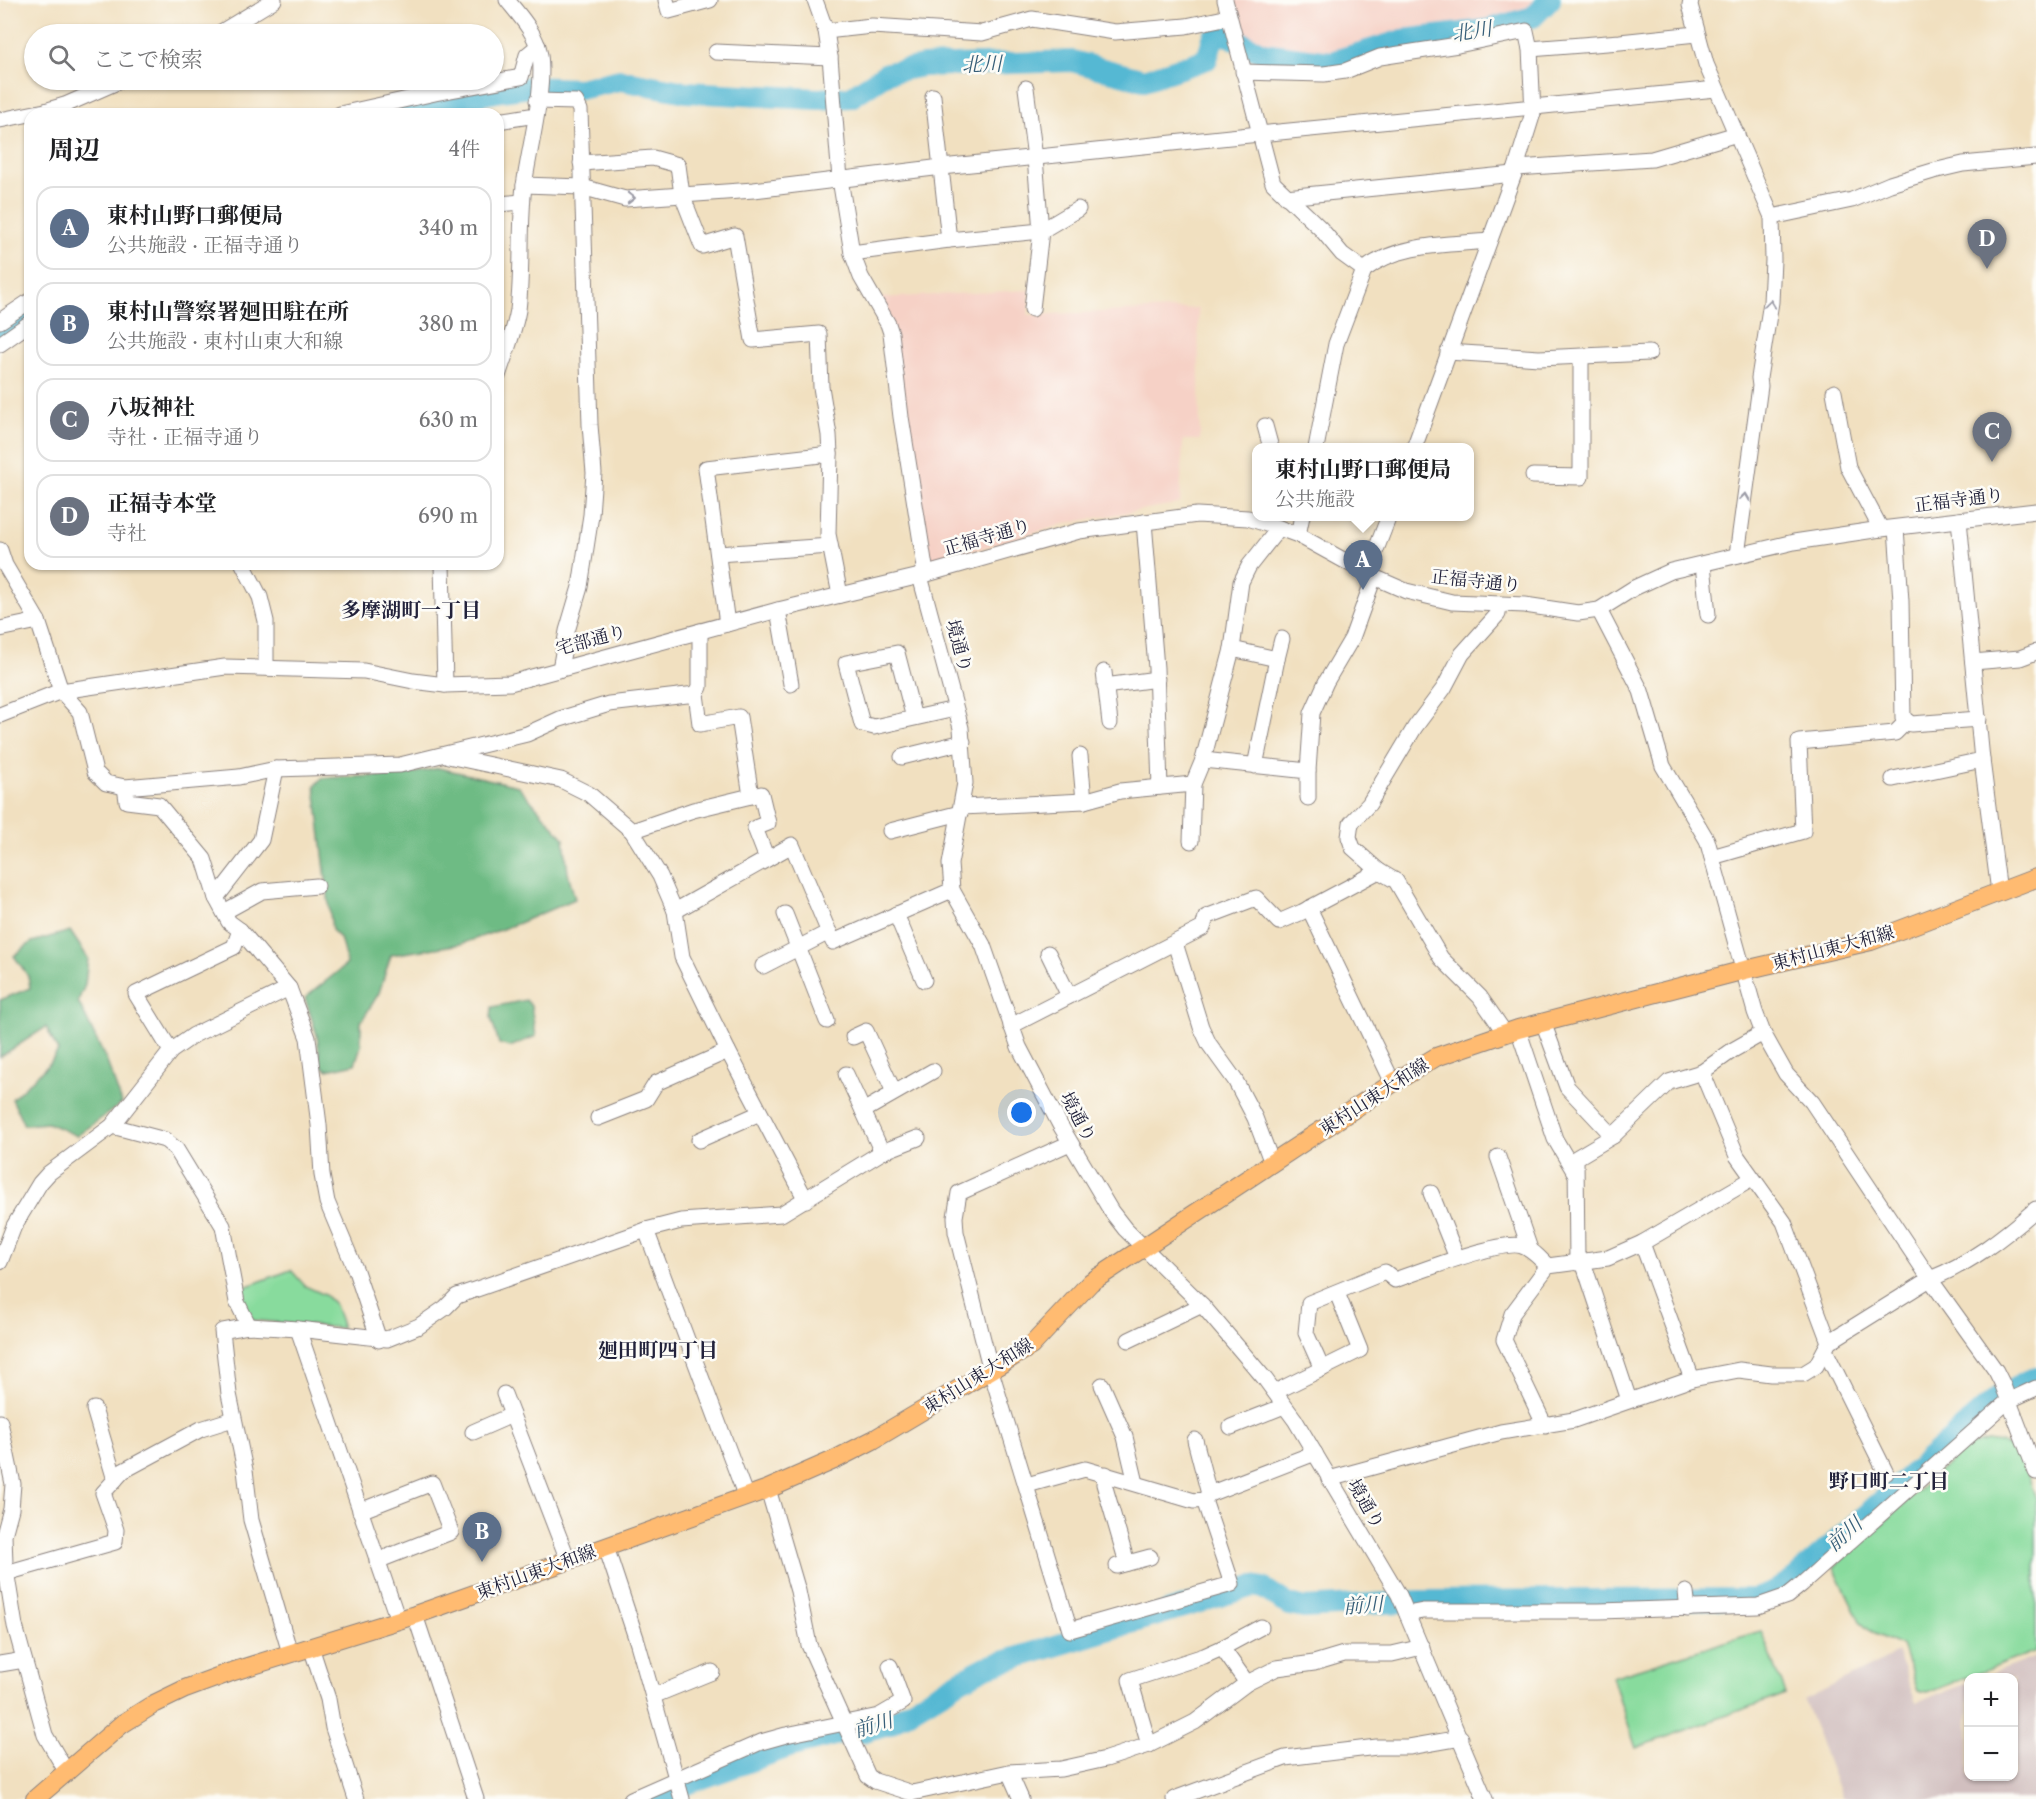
<!DOCTYPE html>
<html lang="ja">
<head>
<meta charset="utf-8">
<style>
  body { margin:0; font-family:"Libre Caslon Text","Noto Serif JP",serif; background:#f6f6f6; color:#202124 }
  .controls { position:absolute; right:18px; bottom:18px; display:grid; overflow:hidden; border-radius:12px; box-shadow:0 2px 4px #0004 }
  .controls button { width:54px; height:54px; display:grid; place-items:center; padding:0; border:0; border-bottom:2px solid #e0e0e0; background:#fff; color:#202124; font:30px sans-serif }
  .you { position:absolute; left:1022px; top:1113px; width:21px; height:21px; margin:-15px; border:4px solid #fff; border-radius:50%; background:#1a73e8; box-shadow:0 0 0 9px #1a73e833 }
  .badge { display:grid; place-items:center; width:39px; height:39px; border-radius:50%; background:#0f766e; color:#fff; font-size:20px; font-weight:700 }
  .pin { position:absolute; translate:-50% -50px; filter:drop-shadow(0 2px 3px #0008) }
  .pin::after { content:''; position:absolute; top:32px; width:21px; height:18px; background:inherit; clip-path:polygon(0 0,100% 0,50% 100%) }
  .popup { position:absolute; left:1252px; top:443px; width:222px; height:78px; box-sizing:border-box; display:grid; place-content:center; border-radius:12px; background:#fff; filter:drop-shadow(0 2px 4px #0005); font-size:20px; white-space:nowrap; color:#757577 }
  .popup b { font-size:22px; color:#202124 }
  .popup::after { content:''; position:absolute; left:50%; top:100%; margin-left:-12px; border:12px solid transparent; border-top-color:#fff }
  .list { margin:0; padding:0; list-style:none }
  h2 { display:flex; justify-content:space-between; align-items:center; height:78px; margin:0; padding:0 24px; font-size:26px }
  h2 small { font-size:20px; font-weight:400; color:#757577 }
  .list li { display:grid; grid-template-columns:39px 1fr auto; gap:18px; align-items:center; box-sizing:border-box; height:84px; margin:0 12px 12px; padding:0 12px; border:2px solid #e0e0e0; border-radius:18px }
  .list b { display:block; font-size:22px; white-space:nowrap }
  .list p { margin:0; font-size:20px; white-space:nowrap; color:#757577 }
  .list em { font-size:20px; font-style:normal; color:#757577 }
  .icon { flex:none; width:33px; height:33px; fill:none; stroke:currentColor; stroke-width:2; stroke-linecap:round; stroke-linejoin:round }
  .map { position:relative; flex:none; width:2036px; height:1799px; overflow:hidden }
  .search { position:absolute; background:#fff; box-shadow:0 2px 4px #0004; left:24px; top:24px; width:480px; height:66px; display:flex; align-items:center; gap:15px; box-sizing:border-box; padding:0 21px; border-radius:33px; color:#757577; font-size:22px }
  .panel { position:absolute; background:#fff; box-shadow:0 2px 4px #0004; left:24px; top:108px; width:480px; height:462px; border-radius:18px }
  .map>svg:first-child { display:block }
</style>
</head>
<body>
<div class="map">
<svg width="2036" height="1799" viewBox="0 0 2036 1799">
  <rect width="100%" height="100%" fill="#fdfcf7"/>
  <filter id="ink" filterUnits="userSpaceOnUse"><feTurbulence type="fractalNoise" baseFrequency=".0167" numOctaves="2"/><feDisplacementMap in="SourceGraphic" scale="12" xChannelSelector="R" yChannelSelector="G"/><feConvolveMatrix kernelMatrix="1 2 1 2 8 2 1 2 1" color-interpolation-filters="sRGB"/></filter>
  <filter id="wash" filterUnits="userSpaceOnUse"><feTurbulence type="fractalNoise" baseFrequency=".008" numOctaves="4" result="noise"/><feDisplacementMap in="SourceGraphic" scale="24" xChannelSelector="R" yChannelSelector="G"/><feGaussianBlur stdDeviation="1.35" result="paint"/><feColorMatrix in="noise" values="0 0 0 0 0 0 0 0 0 0 0 0 0 0 0 0 0 1.4 0 .05"/><feComposite in="paint" operator="in"/></filter>
  <g filter="url(#wash)">
    <rect width="100%" height="100%" fill="#f1e0c0"/>
    <!-- built -->
    <g fill="#f6d1c6">
      <path d="M 1234,0 L 1544,0 L 1529,13 L 1402,34 L 1331,57 L 1264,49 L 1243,38 Z"/>
      <path d="M 1030,290 L 1028,315 L 1198,308 L 1200,440 L 1183,440 L 1180,503 L 1068,523 L 931,563 L 879,298 Z"/>
    </g>
    <!-- industrial -->
    <path fill="#d1bfbf" d="M 1898,1653 L 1916,1703 L 1968,1683 L 1968,1776 L 2014,1776 L 2014,1678 L 1983,1677 L 2036,1657 L 2036,1799 L 1842,1799 L 1804,1700 Z"/>
    <!-- green -->
    <g fill="#88db9d" stroke="#557e6c" stroke-width="1.5">
      <path d="M 291,1270 L 305,1286 L 325,1295 L 335,1305 L 341,1322 L 341,1328 L 250,1320 L 239,1289 Z"/>
      <path d="M 1988,1441 L 2000,1443 L 2010,1447 L 2023,1460 L 2036,1499 L 2036,1651 L 1927,1693 L 1918,1691 L 1902,1646 L 1875,1634 L 1860,1621 L 1834,1567 L 1968,1446 Z"/>
      <path d="M 1761,1631 L 1786,1694 L 1636,1748 L 1612,1677 Z"/>
    </g>
    <!-- forest -->
    <g fill="#6ebb84" stroke="#486e60" stroke-width="1.5">
      <path d="M 439,768 L 518,786 L 564,838 L 568,873 L 575,899 L 519,923 L 461,944 L 391,955 L 379,993 L 361,1022 L 361,1046 L 355,1064 L 328,1070 L 321,1066 L 317,1035 L 305,998 L 347,964 L 340,938 L 332,930 L 315,786 L 322,778 L 404,775 Z"/>
      <path d="M 70,931 L 88,958 L 85,985 L 78,1001 L 107,1062 L 122,1103 L 77,1136 L 48,1123 L 24,1125 L 12,1099 L 50,1063 L 58,1051 L 46,1027 L 0,1057 L 0,1000 L 30,988 L 28,976 L 14,956 L 32,942 Z"/>
      <path d="M 526,1000 L 531,1006 L 536,1036 L 510,1047 L 499,1044 L 491,1018 L 492,1007 Z"/>
    </g>
    <g fill="none" stroke-linecap="round" stroke-linejoin="round">
      <!-- river -->
      <g stroke="#55b8d3" stroke-width="22">
        <path d="M 387,114 L 501,91 L 530,87 L 579,89 L 620,80 L 686,92 L 818,99 L 851,97 L 887,73 L 923,66 L 1072,61 L 1144,80 L 1207,59 L 1213,38 L 1225,34 L 1262,53 L 1331,62 L 1403,40 L 1486,30 L 1533,17 L 1550,0"/>
        <path d="M 0,333 L 30,314"/>
        <path d="M 655,1799 L 692,1782 L 792,1746 L 834,1735 L 862,1732 L 888,1724 L 961,1680 L 986,1667 L 1253,1586 L 1263,1588 L 1289,1605 L 1304,1608 L 1420,1601 L 1755,1599 L 1774,1592 L 1795,1578 L 1997,1398 L 2036,1377"/>
      </g>
    </g>
  </g>
  <g filter="url(#ink)">
    <g fill="none" stroke-linecap="round" stroke-linejoin="round">
      <!-- minor casing -->
      <g stroke="#8a817e" stroke-width="17">
        <g id="minor">
          <path d="M 666,0 L 669,11 L 710,0"/>
          <path d="M 815,0 L 826,31 L 830,57 L 840,179 L 852,253 L 861,277 L 888,324 L 891,333 L 901,417 L 925,567 L 920,576"/>
          <path d="M 1225,0 L 1273,183 L 1321,229 L 1342,254 L 1364,270"/>
          <path d="M 1691,0 L 1690,5 L 1706,64 L 1772,217 L 1773,260 L 1771,302 L 1759,378 L 1760,386 L 1737,555"/>
          <path d="M 826,31 L 872,26 L 982,33 L 1032,19 L 1115,32 L 1186,26 L 1229,17"/>
          <path d="M 218,34 L 274,0"/>
          <path d="M 1530,49 L 1620,42 L 1696,34"/>
          <path d="M 716,52 L 830,57"/>
          <path d="M 1243,72 L 1324,74 L 1345,71 L 1380,57 L 1458,45 L 1526,31 L 1530,49 L 1533,113 L 1514,174 L 1414,448"/>
          <path d="M 1026,88 L 1035,158 L 1041,231 L 1032,309"/>
          <path d="M 933,96 L 949,240 L 1041,231 L 1078,209"/>
          <path d="M 537,101 L 576,102 L 580,110 L 590,425 L 594,473 L 591,515 L 580,587 L 567,631 L 560,669"/>
          <path d="M 340,114 L 435,93 L 521,77 L 527,55 L 538,46"/>
          <path d="M 0,120 L 45,111 L 65,105 L 122,80"/>
          <path d="M 498,121 L 536,115"/>
          <path d="M 581,163 L 653,158 L 678,165 L 682,195 L 702,246 L 735,236 L 753,340 L 819,334 L 821,387 L 829,435 L 830,454"/>
          <path d="M 1516,168 L 1652,159 L 1737,134"/>
          <path d="M 524,185 L 582,187 L 625,199 L 754,190 L 942,167 L 1259,134 L 1716,89"/>
          <path d="M 1286,197 L 1514,174"/>
          <path d="M 498,204 L 522,202"/>
          <path d="M 1772,217 L 1852,200 L 1890,184 L 1933,171 L 1963,164 L 2036,157"/>
          <path d="M 852,253 L 949,240"/>
          <path d="M 0,321 L 30,301"/>
          <path d="M 0,344 L 30,323"/>
          <path d="M 1448,352 L 1539,358 L 1649,353"/>
          <path d="M 498,376 C 505,354 514,333 518,310 C 523,269 519,227 524,186 C 529,149 545,91 540,55 C 536,33 520,16 507,0"/>
          <path d="M 1834,392 L 1848,467 L 1881,529"/>
          <path d="M 1265,426 L 1271,448"/>
          <path d="M 1316,448 L 1336,344 L 1364,270 C 1398,243 1448,245 1489,241"/>
          <path d="M 1533,476 L 1581,477 L 1581,357"/>
          <path d="M 1959,520 L 1982,760 L 1999,892"/>
          <path d="M 1144,522 L 1156,668 L 1160,787"/>
          <path d="M 1896,528 L 1901,601 L 1903,718 L 1911,724 L 1979,719"/>
          <path d="M 1298,535 L 1302,516"/>
          <path d="M 0,550 L 5,565 L 38,621 L 61,691 L 80,712 L 95,772 L 106,783 L 125,787 L 239,777 L 276,769 L 400,765 L 527,734 L 560,719 L 609,704 L 696,694"/>
          <path d="M 718,554 L 830,546"/>
          <path d="M 243,564 L 260,597 L 266,621 L 266,667"/>
          <path d="M 442,564 L 445,685"/>
          <path d="M 1703,564 L 1708,615"/>
          <path d="M 1367,573 L 1389,516"/>
          <path d="M 920,576 L 961,728 L 965,783 L 950,864 L 952,890 L 983,945 L 1019,1047 L 1060,1125 L 1111,1211 L 1125,1229 L 1202,1305 L 1265,1379 L 1295,1420 L 1399,1595 L 1485,1799"/>
          <path d="M 1499,604 L 1498,614 L 1462,654 L 1444,688 L 1415,727 L 1369,804 L 1351,823 L 1349,837 L 1353,848 L 1379,871 L 1396,881 L 1441,958 L 1480,997 L 1505,1033"/>
          <path d="M 778,610 L 791,684"/>
          <path d="M 1599,610 L 1641,691 L 1663,766 L 1707,840 L 1755,1012 L 1763,1033 L 1786,1074 L 1812,1102 L 1930,1279 L 1996,1371 L 2002,1383 L 2036,1472"/>
          <path d="M 727,624 L 706,468 L 830,454 L 828,534 L 840,595"/>
          <path d="M 0,629 L 38,621"/>
          <path d="M 1232,649 L 1241,582 L 1249,566 L 1279,528"/>
          <path d="M 1277,659 L 1282,639"/>
          <path d="M 1973,662 L 2020,658 L 2036,652"/>
          <path d="M 1104,672 L 1110,723"/>
          <path d="M 1105,686 L 1157,679"/>
          <path d="M 0,715 L 61,691 L 225,667 L 364,671 L 413,681 L 445,685 L 510,683 L 778,610 L 920,576 L 1079,531 L 1197,515 L 1248,518 L 1279,528 L 1298,535 L 1374,577 L 1406,591 L 1452,602 L 1525,605 L 1578,613 L 1599,610 L 1634,588 L 1671,571 L 1794,542 L 1881,529 L 2036,511"/>
          <path d="M 914,718 L 897,653 L 846,663 L 862,724 L 874,727 L 955,709"/>
          <path d="M 448,756 L 561,780 L 589,794 L 632,831 L 660,876 L 675,911 L 682,957 L 728,1051 L 806,1200"/>
          <path d="M 1080,756 L 1084,801"/>
          <path d="M 902,757 L 963,742"/>
          <path d="M 1255,766 L 1277,659 L 1232,649 L 1203,760 L 1308,771 L 1308,798"/>
          <path d="M 1308,771 L 1312,713 L 1326,682 L 1352,638 L 1374,577"/>
          <path d="M 1893,779 L 1982,760"/>
          <path d="M 125,787 L 127,801 L 159,805 L 204,859 L 216,898 L 229,922 L 240,930 L 289,988 L 308,1038 L 319,1125 L 322,1175 L 327,1202 L 356,1271 L 379,1340"/>
          <path d="M 751,796 L 761,794 L 768,823 L 755,828 L 767,859"/>
          <path d="M 962,807 L 1084,801 L 1120,791 L 1193,784"/>
          <path d="M 632,831 L 693,810 L 751,796 L 739,717 L 700,724 L 696,694 L 700,687 L 700,631"/>
          <path d="M 890,831 L 960,813"/>
          <path d="M 1191,841 L 1193,784 L 1203,760"/>
          <path d="M 1712,857 L 1803,831 L 1799,742 L 1895,733 L 1907,721"/>
          <path d="M 216,898 L 261,840 L 276,769"/>
          <path d="M 1309,908 L 1393,1083"/>
          <path d="M 675,911 L 792,845 L 833,942 L 952,890"/>
          <path d="M 224,912 L 262,891 L 317,886"/>
          <path d="M 785,914 L 827,1021"/>
          <path d="M 896,914 L 924,980"/>
          <path d="M 1175,943 L 1201,1027 L 1209,1044 L 1235,1080 L 1255,1118 L 1272,1163"/>
          <path d="M 1048,953 L 1069,996"/>
          <path d="M 763,966 L 829,932"/>
          <path d="M 1543,1022 L 1567,1087 L 1613,1136"/>
          <path d="M 1011,1026 L 1203,928 L 1206,917 L 1256,898 L 1279,922 L 1302,912 L 1379,871"/>
          <path d="M 1518,1029 L 1555,1139 L 1575,1173"/>
          <path d="M 853,1037 L 866,1031 L 894,1092"/>
          <path d="M 171,1051 L 136,994 L 234,947 L 240,930"/>
          <path d="M 1702,1072 L 1737,1156 L 1784,1222 L 1829,1342"/>
          <path d="M 846,1074 L 882,1152"/>
          <path d="M 863,1111 L 933,1071"/>
          <path d="M 598,1118 L 646,1099 L 656,1083 L 728,1051"/>
          <path d="M 112,1126 L 165,1140 L 176,1149 L 223,1226 L 237,1302 L 249,1326"/>
          <path d="M 699,1140 L 760,1113"/>
          <path d="M 1070,1143 L 959,1193 L 955,1217 L 956,1232 L 991,1371 L 1070,1630 L 1232,1584 L 1204,1500"/>
          <path d="M 1498,1157 L 1530,1249"/>
          <path d="M 1431,1193 L 1457,1258"/>
          <path d="M 646,1230 L 746,1497"/>
          <path d="M 1642,1243 L 1692,1379"/>
          <path d="M 0,1262 L 14,1226 L 40,1183 L 49,1173 L 112,1126 L 171,1051 L 194,1035 L 289,988"/>
          <path d="M 1583,1262 L 1629,1400"/>
          <path d="M 1577,1263 L 1576,1158 L 1613,1136 L 1669,1082 L 1702,1072 L 1733,1050 L 1763,1033"/>
          <path d="M 298,1329 L 398,1620"/>
          <path d="M 1129,1340 L 1202,1305"/>
          <path d="M 1825,1350 L 1886,1473"/>
          <path d="M 1322,1369 L 1306,1333 L 1309,1303 L 1385,1272 L 1395,1280 C 1418,1272 1503,1239 1522,1246 C 1532,1249 1540,1259 1548,1266"/>
          <path d="M 1102,1385 L 1125,1437 L 1136,1483"/>
          <path d="M 1275,1392 L 1360,1350 L 1337,1293"/>
          <path d="M 504,1394 L 568,1560"/>
          <path d="M 94,1409 L 115,1480"/>
          <path d="M 0,1422 L 13,1484 L 11,1509 L 4,1535 L 5,1564 L 15,1626 L 45,1735 L 66,1771"/>
          <path d="M 1545,1426 L 1504,1340 L 1512,1314 L 1548,1266 L 1608,1258 L 1642,1243 L 1752,1179"/>
          <path d="M 1231,1427 L 1284,1406"/>
          <path d="M 473,1432 L 512,1415"/>
          <path d="M 1195,1440 L 1209,1494"/>
          <path d="M 1106,1474 L 1104,1484 L 1127,1563"/>
          <path d="M 1329,1479 L 1501,1432 L 1574,1420 L 1692,1379 L 1739,1370 L 1771,1374 L 1803,1374 L 1816,1366 L 1829,1342 L 1930,1279 C 1969,1264 2004,1237 2036,1209"/>
          <path d="M 1027,1485 L 1085,1469 L 1194,1501 L 1204,1500 L 1209,1494 L 1315,1453"/>
          <path d="M 768,1489 L 798,1591 L 809,1645 L 868,1776 L 875,1781 L 912,1793 L 1009,1772 L 1061,1769 L 1106,1759 L 1149,1745 L 1195,1722 L 1247,1683 L 1277,1668 L 1314,1663 L 1344,1654 L 1392,1654 L 1422,1647"/>
          <path d="M 360,1511 L 432,1483 L 451,1532 L 377,1561"/>
          <path d="M 606,1547 L 638,1644 L 682,1799"/>
          <path d="M 1117,1566 L 1150,1557"/>
          <path d="M 6,1573 L 115,1542 L 116,1530 L 103,1493 L 123,1471 L 201,1429 L 233,1419"/>
          <path d="M 1686,1592 L 1688,1609"/>
          <path d="M 1407,1614 L 1423,1611 L 1599,1611 L 1758,1606 L 1787,1596 L 1802,1584 L 2008,1401 L 2036,1388"/>
          <path d="M 415,1615 L 476,1799"/>
          <path d="M 311,1647 L 328,1699 L 333,1728 L 356,1799"/>
          <path d="M 1222,1648 L 1261,1627"/>
          <path d="M 290,1653 L 251,1520 L 245,1470 L 229,1394 L 222,1331 L 249,1326 L 298,1329 L 387,1339 L 419,1326 L 445,1308 L 457,1296 L 646,1230 L 681,1221 L 781,1214 L 882,1152 L 918,1138"/>
          <path d="M 0,1664 L 24,1660"/>
          <path d="M 653,1696 L 712,1672"/>
          <path d="M 1149,1745 L 1130,1680 L 1204,1656 L 1222,1648 L 1247,1683"/>
          <path d="M 1009,1772 L 1021,1799"/>
          <path d="M 631,1799 L 761,1742 L 786,1735 L 879,1716 L 903,1702 L 890,1666"/>
          <path d="M 1174,1799 L 1285,1758 L 1377,1747 L 1409,1747 L 1461,1738"/>
        </g>
      </g>
      <!-- major casing -->
      <g stroke="#8a817e" stroke-width="20">
        <path id="major" d="M 35,1799 L 122,1724 L 154,1704 L 185,1689 L 231,1672 L 415,1615 L 553,1566 L 768,1489 L 834,1460 L 873,1440 L 1031,1346 L 1091,1282 L 1108,1271 L 1393,1083 L 1436,1057 L 1518,1029 L 1745,970 L 1871,941 L 2036,878"/>
      </g>
      <!-- minor -->
      <use href="#minor" stroke="#fff" stroke-width="15"/>
      <!-- major -->
      <use href="#major" stroke="#ffbb71" stroke-width="18"/>
    </g>
    <!-- one-way arrows -->
    <defs><path id="oneway-chevron" d="M-2-3.5L2.5 0L-2 3.5" fill="none" stroke-width="1.6" stroke-linecap="round" stroke-linejoin="round" transform="scale(1.5)"/></defs>
    <g stroke="#9c9ca7">
      <use href="#oneway-chevron" transform="translate(631 198)"/>
      <use href="#oneway-chevron" transform="translate(1770 304) rotate(-83)"/>
      <use href="#oneway-chevron" transform="translate(1745 497) rotate(-82)"/>
    </g>
  </g>
  <g text-anchor="middle" dominant-baseline="central" stroke-width="5" stroke-linejoin="round" paint-order="stroke">
    <!-- street labels -->
    <g font-size="18" fill="#22223b" stroke="#fdfcf7">
      <text transform="translate(1959 500) rotate(-7)">正福寺通り</text>
      <text transform="translate(987 537) rotate(-16)">正福寺通り</text>
      <text transform="translate(1476 581) rotate(6)">正福寺通り</text>
      <text transform="translate(591 640) rotate(-15)">宅部通り</text>
      <text transform="translate(959 646) rotate(75)">境通り</text>
      <text transform="translate(1833 948) rotate(-15)">東村山東大和線</text>
      <text transform="translate(1374 1097) rotate(-33)">東村山東大和線</text>
      <text transform="translate(1078 1117) rotate(62)">境通り</text>
      <text transform="translate(978 1376) rotate(-32)">東村山東大和線</text>
      <text transform="translate(1366 1504) rotate(60)">境通り</text>
      <text transform="translate(536 1572) rotate(-20)">東村山東大和線</text>
    </g>
    <!-- water labels -->
    <g font-size="20" font-style="italic" fill="#365e78" stroke="#fdfcf7">
      <text transform="translate(1472 31) rotate(-9)">北川</text>
      <text transform="translate(982 64) rotate(-2)">北川</text>
      <text transform="translate(1844 1534) rotate(-42)">前川</text>
      <text transform="translate(1363 1605) rotate(-4)">前川</text>
      <text transform="translate(873 1725) rotate(-17)">前川</text>
    </g>
    <!-- neighbourhood labels -->
    <g font-size="20" font-weight="bold" fill="#22223b" stroke="#fdfcf7">
      <text x="411" y="610">多摩湖町一丁目</text>
      <text x="658" y="1350">廻田町四丁目</text>
      <text x="1889" y="1481">野口町二丁目</text>
    </g>
  </g>
</svg>
<div class="controls">
<button>+</button>
<button>−</button>
</div>
<div class="you"></div>
<div class="pin badge" style="left:1363px;top:590px;background:#5c6f8a">A</div>
<div class="popup"><b>東村山野口郵便局</b>公共施設</div>
<div class="pin badge" style="left:482px;top:1562px;background:#5c6f8a">B</div>
<div class="pin badge" style="left:1992px;top:462px;background:#6b7280">C</div>
<div class="pin badge" style="left:1987px;top:269px;background:#6b7280">D</div>
<div class="search"><svg class="icon" aria-label="search" viewBox="0 0 24 24"><circle cx="10" cy="10" r="6"/><path d="M15 15l6 6"/></svg>ここで検索</div>
<section class="panel">
<h2>周辺<small>4件</small></h2>
<ul class="list">
<li><span class="badge" style="background:#5c6f8a">A</span><div><b>東村山野口郵便局</b><p>公共施設 · 正福寺通り</p></div><em>340 m</em></li>
<li><span class="badge" style="background:#5c6f8a">B</span><div><b>東村山警察署廻田駐在所</b><p>公共施設 · 東村山東大和線</p></div><em>380 m</em></li>
<li><span class="badge" style="background:#6b7280">C</span><div><b>八坂神社</b><p>寺社 · 正福寺通り</p></div><em>630 m</em></li>
<li><span class="badge" style="background:#6b7280">D</span><div><b>正福寺本堂</b><p>寺社</p></div><em>690 m</em></li>
</ul>
</section>
</div>
</body>
</html>
